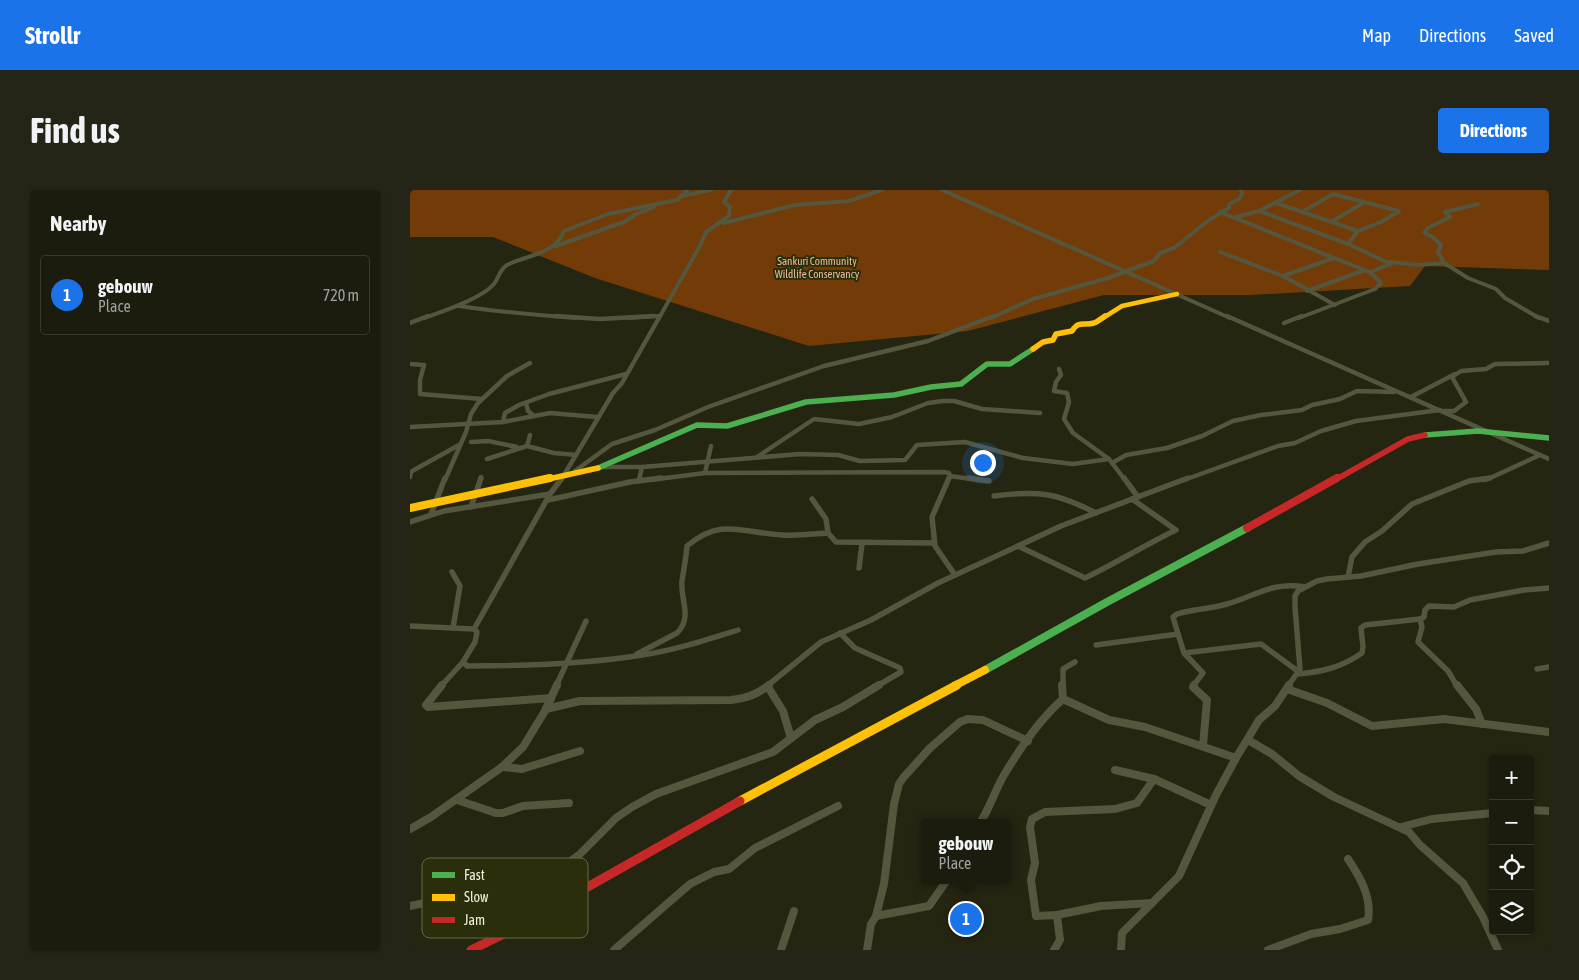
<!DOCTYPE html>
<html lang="en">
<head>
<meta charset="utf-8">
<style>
  body { margin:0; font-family:"Asap Condensed",sans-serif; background:#242517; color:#f1f3f6 }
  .controls { position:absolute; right:15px; bottom:15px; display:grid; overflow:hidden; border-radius:5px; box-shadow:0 1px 4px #0004 }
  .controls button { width:45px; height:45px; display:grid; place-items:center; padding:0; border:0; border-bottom:1px solid #393a2e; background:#1b1c0e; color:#f1f3f6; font:25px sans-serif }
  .you { position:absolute; left:572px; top:272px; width:18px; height:18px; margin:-12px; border:4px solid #fff; border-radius:50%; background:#1a73e8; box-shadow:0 0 0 8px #1a73e833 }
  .badge { display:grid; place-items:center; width:32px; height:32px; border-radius:50%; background:#1a73e8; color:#fff; font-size:16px; font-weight:700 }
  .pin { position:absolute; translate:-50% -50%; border:2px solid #fff; box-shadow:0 1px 5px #0006 }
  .popup { position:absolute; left:511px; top:629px; width:90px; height:65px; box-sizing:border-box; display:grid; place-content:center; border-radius:5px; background:#1b1c0e; filter:drop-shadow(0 1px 4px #0005); font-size:16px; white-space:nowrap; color:#a0a19e }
  .popup b { font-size:19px; color:#f1f3f6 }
  .popup::after { content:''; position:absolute; left:50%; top:100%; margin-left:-10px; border:10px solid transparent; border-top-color:#1b1c0e }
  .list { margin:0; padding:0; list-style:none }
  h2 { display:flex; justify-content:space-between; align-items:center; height:65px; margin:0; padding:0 20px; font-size:21px }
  h2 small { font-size:16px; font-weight:400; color:#a0a19e }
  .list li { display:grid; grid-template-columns:32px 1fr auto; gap:15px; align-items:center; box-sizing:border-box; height:80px; margin:0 10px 10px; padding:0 10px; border:1px solid #393a2e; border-radius:5px }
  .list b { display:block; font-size:19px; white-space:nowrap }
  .list p { margin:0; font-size:16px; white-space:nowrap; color:#a0a19e }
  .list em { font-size:16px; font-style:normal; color:#a0a19e }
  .icon { flex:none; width:28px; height:28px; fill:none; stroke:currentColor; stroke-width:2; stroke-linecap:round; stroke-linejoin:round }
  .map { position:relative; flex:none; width:1139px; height:760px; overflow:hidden; border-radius:5px }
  header { display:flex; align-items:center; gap:30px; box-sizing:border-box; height:70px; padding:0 25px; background:#1a73e8; color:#fff }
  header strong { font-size:24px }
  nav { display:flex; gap:28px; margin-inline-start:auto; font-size:18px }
  .intro { display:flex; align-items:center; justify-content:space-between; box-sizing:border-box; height:120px; padding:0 30px }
  h1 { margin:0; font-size:35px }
  .button { padding:12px 22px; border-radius:5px; background:#1a73e8; color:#fff; font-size:18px; font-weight:700 }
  main { display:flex; gap:30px; padding:0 30px }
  aside { flex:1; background:#1b1c0e; border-radius:5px; box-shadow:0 1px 4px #0004 }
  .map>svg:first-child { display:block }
</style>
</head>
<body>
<header>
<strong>Strollr</strong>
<nav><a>Map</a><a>Directions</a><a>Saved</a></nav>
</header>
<div class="intro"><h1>Find us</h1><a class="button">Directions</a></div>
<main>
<aside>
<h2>Nearby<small></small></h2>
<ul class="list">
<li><span class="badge">1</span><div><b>gebouw</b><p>Place</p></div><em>720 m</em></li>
</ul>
</aside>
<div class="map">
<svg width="1139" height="760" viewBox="0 0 1139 760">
  <rect width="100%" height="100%" fill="#242612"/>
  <!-- green -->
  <path fill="#723b08" d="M 0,0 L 1139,0 L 1139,80 L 1015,76 L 1000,96 L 840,105 L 694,105 L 558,141 L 399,156 L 185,88 L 83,47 L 0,47 Z"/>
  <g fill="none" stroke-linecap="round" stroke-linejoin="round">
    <!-- street-far3 -->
    <g stroke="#54563e" stroke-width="4">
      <path d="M 532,0 L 820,128"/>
      <path d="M 272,6 L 301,0"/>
      <path d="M 866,13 L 948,41 L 938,54 L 981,74 L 960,82 L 971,93 L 965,99 L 889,128"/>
      <path d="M 849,21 L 938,54"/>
      <path d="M 810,22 L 924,68"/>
      <path d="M 892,22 L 923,4 L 989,21 L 971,32 L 948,41"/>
      <path d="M 826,27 L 849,21 L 890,0"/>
      <path d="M 921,32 L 953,13"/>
      <path d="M 314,33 L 385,15 L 439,11 L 472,0"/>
      <path d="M 146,56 L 214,32 L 226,24 L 244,17"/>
      <path d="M 810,62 L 873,86 L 925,115"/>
      <path d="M 980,72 L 1008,75 L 1034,73 L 1058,88 L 1086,99 L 1095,108 L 1129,128"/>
      <path d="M 1034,73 L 1028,62 L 1031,55 L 1023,47 L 1014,43 L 1018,38 L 1040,27 L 1035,22 L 1068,14"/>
      <path d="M 873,86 L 924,68 L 960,82"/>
      <path d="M 897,101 L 955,80"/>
      <path d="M 49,116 C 88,122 127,125 166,128"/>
      <path d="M 15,128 C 33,121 71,109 84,94 C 89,88 89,80 97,75 C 116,65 145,65 154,41 L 198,24 L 267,10 L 277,0"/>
      <path d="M 219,128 L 249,126"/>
      <path d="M 249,128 L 291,54 L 296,42 L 319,26 L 320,17 L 314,12 L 321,0"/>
      <path d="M 581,128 L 623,109 L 698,88 L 744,71 L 750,63 L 764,58 L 799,30 L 819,18 L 819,14 L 829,9 L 832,4 L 831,0"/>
    </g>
    <!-- street-far2 -->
    <g stroke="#54563e" stroke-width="4.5">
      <path d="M 146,126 L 190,129 L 244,126"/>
      <path d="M 817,126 L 1139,269"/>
      <path d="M 1125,126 L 1139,131"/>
      <path d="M 0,133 L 18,126"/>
      <path d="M 874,133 L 892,126"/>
      <path d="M 0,174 L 14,175 L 10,190 L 10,204 L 72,209"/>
      <path d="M 649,179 L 651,185 L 646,192 L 644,201 L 657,203 L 659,212 L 654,229 L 663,243 L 699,269 L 715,290"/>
      <path d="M 1001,207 L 1045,184"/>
      <path d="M 116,213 L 118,221 L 124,226"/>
      <path d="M 1034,221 L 1044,221 L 1056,212 L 1042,187 L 1051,181 L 1076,179 L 1085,174 L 1139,173"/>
      <path d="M 93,232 L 95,223 L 109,215 L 139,204 L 216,184"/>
      <path d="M 0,237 L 93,232 L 140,223 L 187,227"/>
      <path d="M 61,252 L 78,251 L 107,257"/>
      <path d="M 117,256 L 120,245"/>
      <path d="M 347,267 L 404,229 L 449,234 L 482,227 L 518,213 L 533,211 L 544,211 L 572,219 L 630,223"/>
      <path d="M 77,269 L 117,256 L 144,263 L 166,265"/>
      <path d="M 702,273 L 716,265 L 757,258 L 792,246 L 823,231 L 851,225 L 892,220 L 902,215 L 930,209 L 947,201 L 984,202"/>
      <path d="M 192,277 L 232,277"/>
      <path d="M 165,281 L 202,254 L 245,240 L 298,217 L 414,176 L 518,151 L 584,126"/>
      <path d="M 295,283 L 301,256"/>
      <path d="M 0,287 L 1,282 L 4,280 L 49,255"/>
      <path d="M 35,290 L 56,242 L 61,224 L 68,213 L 97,186 L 120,173"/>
      <path d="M 70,290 L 71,287"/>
      <path d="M 151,290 L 203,203 L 212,193 L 250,126"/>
      <path d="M 229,290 L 232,277 L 390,264 L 428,265 L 450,271 L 495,270 L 507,255 L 555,252 L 613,268 L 663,274 L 699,269"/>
      <path d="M 240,290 L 295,283 L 533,282 L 539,283 L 540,286 L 568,290"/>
      <path d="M 538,290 L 540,286"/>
      <path d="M 774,290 L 868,256 L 885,253 L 911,241 L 946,231 L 1030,220"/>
      <path d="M 1073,290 L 1078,289 L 1130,265"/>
    </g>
    <!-- street-far1 -->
    <g stroke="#54563e" stroke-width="5.5">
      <path d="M 539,288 L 522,327 L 525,356 L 545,385"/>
      <path d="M 558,288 L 579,291"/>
      <path d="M 714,288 L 728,307"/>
      <path d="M 229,291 L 230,288"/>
      <path d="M 584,306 C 628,300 647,303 686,323"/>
      <path d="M 402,309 L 416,329 L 418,343 L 426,352 L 523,353"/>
      <path d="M 138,310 L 220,292 L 251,288"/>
      <path d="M 61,317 L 71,288"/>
      <path d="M 21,324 L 35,288"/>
      <path d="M 0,332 L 34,321 L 140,304"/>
      <path d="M 608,356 L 675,388 C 706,373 735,355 766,340 L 722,309"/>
      <path d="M 449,378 L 452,354"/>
      <path d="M 42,382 L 50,396 L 43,438"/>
      <path d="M 938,387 L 942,367 L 955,352 L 972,341 L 1002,314 L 1059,291 L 1080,288"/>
      <path d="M 1010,429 L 1012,437 L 1008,452 L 1038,481 L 1047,496"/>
      <path d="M 0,436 L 64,439 L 67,442 L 65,452 L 53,472 L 57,476 C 112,476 178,474 232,465 C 265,460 296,450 328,440"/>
      <path d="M 64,439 L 140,304 L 152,288"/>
      <path d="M 430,443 L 445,458 L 490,478 L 491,482 L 467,496"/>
      <path d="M 768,444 L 774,463 L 793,483 L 783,496"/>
      <path d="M 686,455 L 768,444 L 763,427 L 767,424 C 783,419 800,419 817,414 C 846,406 863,391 895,397"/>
      <path d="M 774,463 L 851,454 L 889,482"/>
      <path d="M 227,464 L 267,443 C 283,427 270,409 272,391 C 274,379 276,368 277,356 C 312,327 332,343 372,345 C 387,346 403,344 418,343"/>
      <path d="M 1127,479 L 1139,477"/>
      <path d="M 888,484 C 912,482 932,477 952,463 L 953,457 L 951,438 L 955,435 L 1010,429 L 1014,427 L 1015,420 L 1019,416 L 1044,417 L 1060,410 L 1114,400 L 1139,398"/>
      <path d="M 31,496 L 53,472"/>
      <path d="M 146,496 L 176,431"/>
      <path d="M 357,496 L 411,452 L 461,430 L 528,393 L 651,336 L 778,288"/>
      <path d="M 653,496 L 653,479 L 665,472"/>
      <path d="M 878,496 L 890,479 L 885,417 L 885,406 L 888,401 L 907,391 L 917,389 L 951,386 L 1008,374 L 1086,362 L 1113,361 L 1139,353"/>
    </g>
    <!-- street -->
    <g stroke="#54563e" stroke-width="8">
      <path d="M 32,495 L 16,515 L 18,517 L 141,508"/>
      <path d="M 652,495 L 653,509"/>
      <path d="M 784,495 L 783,497 L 797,510 L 793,556"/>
      <path d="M 1047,495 L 1066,519 L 1072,534"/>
      <path d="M 358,497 L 373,521 L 381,548"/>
      <path d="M 877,499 L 917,513 L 962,536 L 1034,529 L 1139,542"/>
      <path d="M 653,509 L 699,530 L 735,537 L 826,568"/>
      <path d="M 136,519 L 170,511 L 321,510 C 337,508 346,505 359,495"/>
      <path d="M 838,550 L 862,564 L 889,586 L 924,607 L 999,642 L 1010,655 L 1053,693 L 1073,727 L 1088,760"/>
      <path d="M 92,577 L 112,579 L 170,561"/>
      <path d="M 705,580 L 744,589 L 801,615"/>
      <path d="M 47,610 L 86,623 L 93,623 L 113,616 L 159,613"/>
      <path d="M 1120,620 L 1139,621"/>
      <path d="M 570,633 C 580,618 585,600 594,585 C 609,560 631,528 653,509"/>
      <path d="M 991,637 L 1022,629 L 1083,623"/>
      <path d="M 0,639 L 21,627 L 92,577 L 113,557 L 135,521 L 147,495"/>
      <path d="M 0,716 C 12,714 23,710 35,709 C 59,707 80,728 96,743"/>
      <path d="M 647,725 L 626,726 L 621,690 L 625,673 L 620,637 L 622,629 L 635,622 L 705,619 L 727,613 L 744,589"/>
      <path d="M 466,726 L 474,694 L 484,614 L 489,594 L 493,588 L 520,558 L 550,532 L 558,529 L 573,530 L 618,551"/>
      <path d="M 86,733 L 124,699 L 169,665 L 206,628 L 222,617 L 246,604 L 363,562 L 405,530 L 433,517 L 469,495"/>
      <path d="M 204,760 L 280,694 L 304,682 L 319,679 L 345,658 L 428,616"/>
      <path d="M 371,760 L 384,721"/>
      <path d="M 457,760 L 461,734 L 466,726 L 519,716 L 537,690"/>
      <path d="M 644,760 L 650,750 L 647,725 L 691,716 L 742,713"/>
      <path d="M 711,760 L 712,743 L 769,686 L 806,605 L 826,568 L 849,530 L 865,516 L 879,495"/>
      <path d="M 858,760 L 901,744 L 930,739 L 958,730 C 962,707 950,687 938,669"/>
    </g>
    <!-- fast-far1 -->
    <g stroke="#4caf50" stroke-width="5.5">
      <path d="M 1015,245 L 1068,241 L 1139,248"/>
      <path d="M 188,278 L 287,235 L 317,236 L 396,212 L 484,205 L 521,197 L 551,194 L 577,174 L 600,174 L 623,159"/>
    </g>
    <!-- fast -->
    <path stroke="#4caf50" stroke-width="8" d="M 575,480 L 697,412 L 837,338"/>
    <!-- slow-far3 -->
    <path stroke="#ffc107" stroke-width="4.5" d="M 693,128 L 712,116 L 767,104"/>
    <!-- slow-far2 -->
    <g stroke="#ffc107" stroke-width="5.5">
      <path d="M 623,159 L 633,152 L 643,150 L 646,144 L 662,141 C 669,130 673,136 684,133 C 687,132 692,128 695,126"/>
      <path d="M 134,290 L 188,278"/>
    </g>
    <!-- slow-far1 -->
    <g stroke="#ffc107" stroke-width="8">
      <path d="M 0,318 L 140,288"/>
      <path d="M 544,496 L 575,480"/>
    </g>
    <!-- slow -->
    <path stroke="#ffc107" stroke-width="9" d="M 330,611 L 547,495"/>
    <!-- jam-far2 -->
    <path stroke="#c62828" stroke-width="5.5" d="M 925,290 L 998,249 L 1015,245"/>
    <!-- jam-far1 -->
    <path stroke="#c62828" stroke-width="8" d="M 837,338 L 927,288"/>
    <!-- jam -->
    <path stroke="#c62828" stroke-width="9" d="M 61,760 L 96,743 L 330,611"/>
  </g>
  <g text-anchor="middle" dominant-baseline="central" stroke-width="4" stroke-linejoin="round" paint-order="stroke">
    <!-- far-park labels -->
    <g font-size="11" fill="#eebb9c" stroke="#2b2e0a">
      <text x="407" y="71">Sankuri Community<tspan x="407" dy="13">Wildlife Conservancy</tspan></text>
    </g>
  </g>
  <!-- legend -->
  <rect x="12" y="668" width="166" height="80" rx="8" fill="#2b2e0a" stroke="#666849" stroke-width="1"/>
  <rect x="22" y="682" width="23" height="6" fill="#4caf50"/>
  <rect x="22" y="704" width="23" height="7" fill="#ffc107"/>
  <rect x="22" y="727" width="23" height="6" fill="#c62828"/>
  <g font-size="14" fill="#eef1dd">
    <text x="54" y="690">Fast</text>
    <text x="54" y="712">Slow</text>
    <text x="54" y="735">Jam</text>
  </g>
</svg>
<div class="controls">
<button>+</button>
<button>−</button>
<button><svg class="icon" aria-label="locate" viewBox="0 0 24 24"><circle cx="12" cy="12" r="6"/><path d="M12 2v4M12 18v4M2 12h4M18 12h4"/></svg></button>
<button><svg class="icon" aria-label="layers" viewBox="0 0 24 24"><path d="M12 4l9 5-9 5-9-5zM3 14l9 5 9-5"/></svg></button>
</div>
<div class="you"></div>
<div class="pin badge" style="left:556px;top:729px">1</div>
<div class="popup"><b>gebouw</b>Place</div>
</div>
</main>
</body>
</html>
